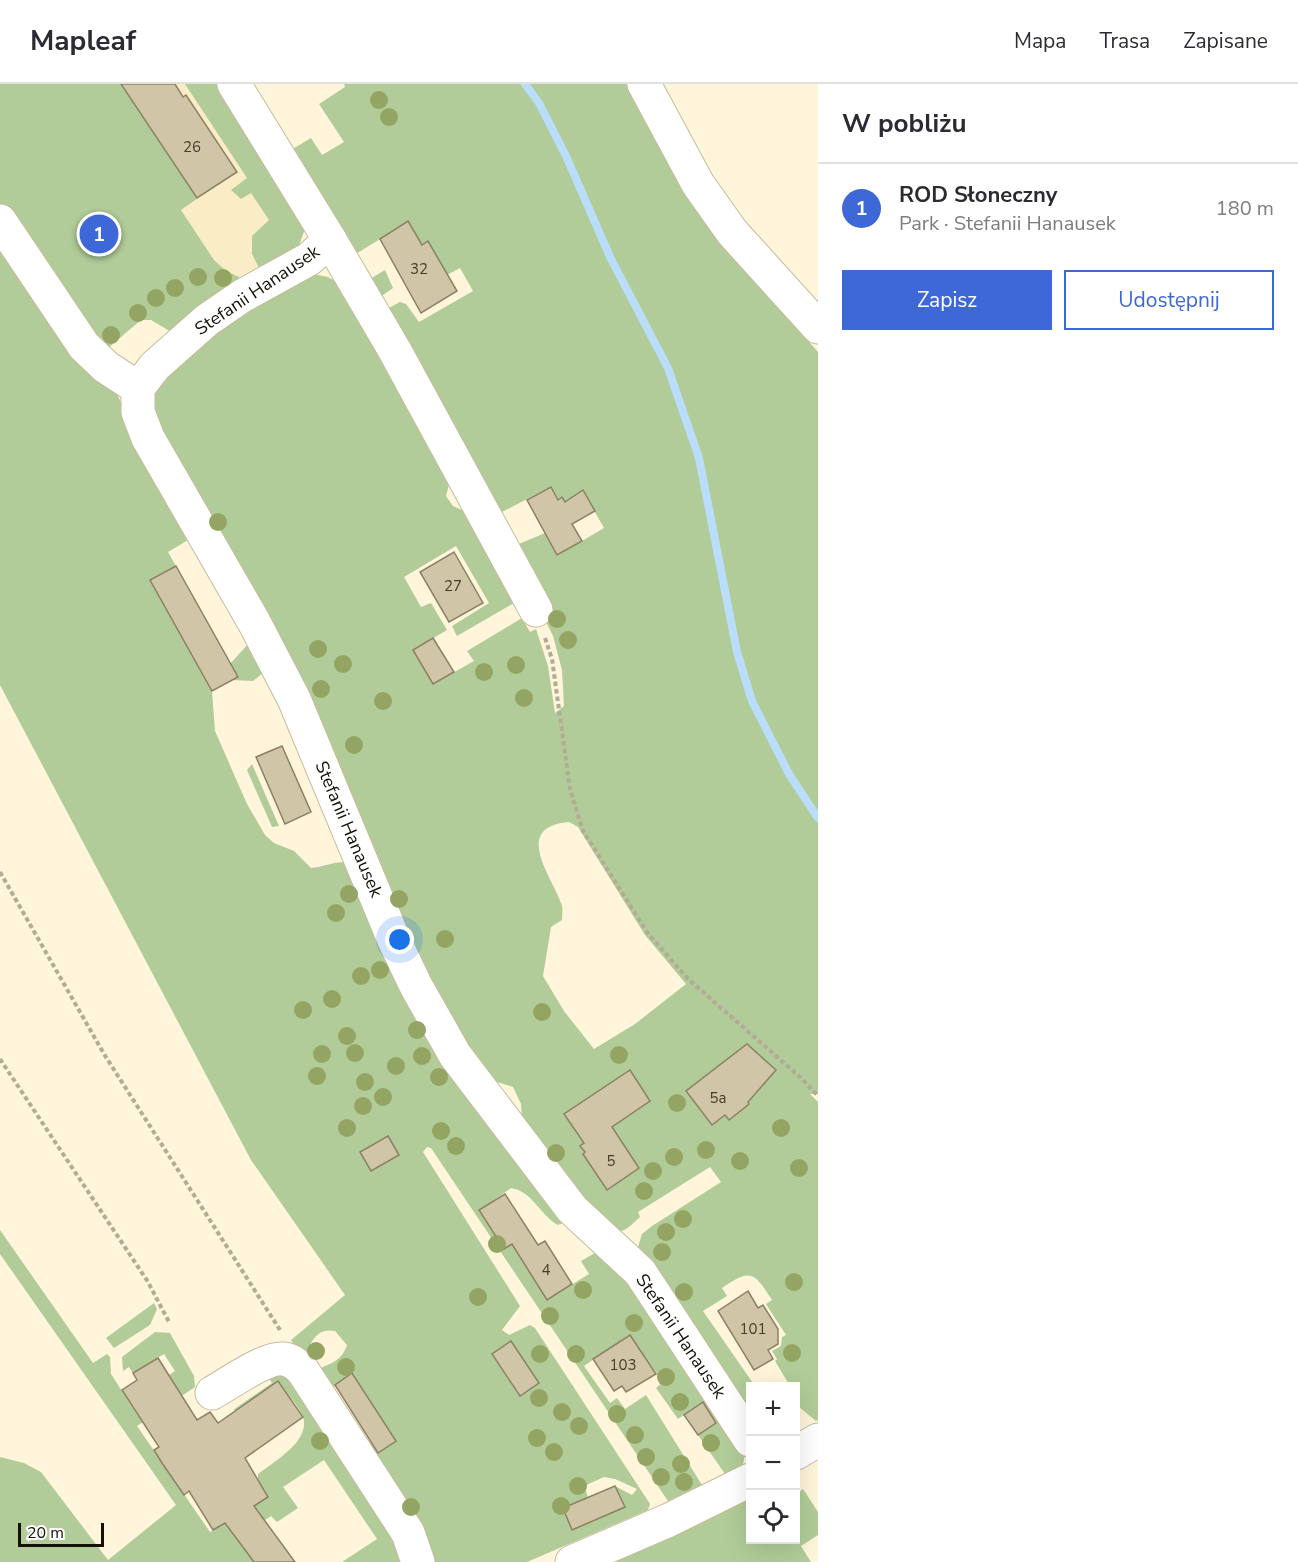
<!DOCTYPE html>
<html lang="pl">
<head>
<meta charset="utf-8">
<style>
  body { margin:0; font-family:"Nunito Sans",sans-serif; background:#f2f2f3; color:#2b2b33 }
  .controls { position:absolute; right:18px; bottom:18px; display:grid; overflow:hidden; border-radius:0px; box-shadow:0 6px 24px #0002 }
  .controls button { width:54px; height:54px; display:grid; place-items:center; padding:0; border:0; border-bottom:2px solid #e1e1e2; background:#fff; color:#2b2b33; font:30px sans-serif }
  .scale { position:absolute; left:18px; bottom:15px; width:86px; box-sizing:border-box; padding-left:6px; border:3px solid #151106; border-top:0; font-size:16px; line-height:21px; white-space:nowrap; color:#151106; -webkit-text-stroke:4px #fff; paint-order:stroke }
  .you { position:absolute; left:400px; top:856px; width:21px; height:21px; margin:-15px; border:4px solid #fff; border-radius:50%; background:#1a73e8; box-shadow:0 0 0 9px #1a73e833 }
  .badge { display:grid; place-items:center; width:39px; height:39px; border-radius:50%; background:#3e67d8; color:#fff; font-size:20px; font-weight:700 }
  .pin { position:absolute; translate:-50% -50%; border:3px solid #fff; box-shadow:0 2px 6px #0006 }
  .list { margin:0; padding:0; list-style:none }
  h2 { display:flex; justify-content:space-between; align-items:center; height:78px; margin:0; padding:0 24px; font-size:26px }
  h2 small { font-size:20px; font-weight:400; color:#7c7c81 }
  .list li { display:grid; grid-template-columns:39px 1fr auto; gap:18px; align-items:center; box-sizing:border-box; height:90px; padding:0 24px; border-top:2px solid #e1e1e2 }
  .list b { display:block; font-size:22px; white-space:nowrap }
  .list p { margin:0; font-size:20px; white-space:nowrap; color:#7c7c81 }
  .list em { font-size:20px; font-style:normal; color:#7c7c81 }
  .actions { display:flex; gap:12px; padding:18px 24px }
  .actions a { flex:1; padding:14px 0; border:2px solid #3e67d8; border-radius:0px; text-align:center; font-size:21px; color:#3e67d8 }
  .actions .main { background:#3e67d8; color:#fff }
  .icon { flex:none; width:33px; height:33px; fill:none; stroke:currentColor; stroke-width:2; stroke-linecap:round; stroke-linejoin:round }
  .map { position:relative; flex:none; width:818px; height:1478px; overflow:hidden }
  header { display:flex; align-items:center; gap:36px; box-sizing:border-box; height:84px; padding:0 30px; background:#fff; border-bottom:2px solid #e1e1e2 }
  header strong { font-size:28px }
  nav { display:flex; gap:33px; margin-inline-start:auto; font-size:21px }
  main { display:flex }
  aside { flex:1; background:#fff }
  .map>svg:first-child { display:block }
</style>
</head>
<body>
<header>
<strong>Mapleaf</strong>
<nav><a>Mapa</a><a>Trasa</a><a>Zapisane</a></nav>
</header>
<main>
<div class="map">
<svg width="818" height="1478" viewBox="0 0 818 1478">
  <rect width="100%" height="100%" fill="#fef5db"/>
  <!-- built -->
  <path fill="#faecc4" d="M 98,0 L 208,0 L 300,145 L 258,183 L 239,193 L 226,187 L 214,176 Z"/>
  <!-- green -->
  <g fill="#b1cc98" fill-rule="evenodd">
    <path d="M 0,0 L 121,0 L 198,114 L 181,126 L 214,176 L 226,187 L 239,193 L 239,197 L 173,249 L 151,236 L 141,236 L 101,270 L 71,268 L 83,285 L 90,284 L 98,298 L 107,297 L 113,302 L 145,368 L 268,585 L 253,597 L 232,596 L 238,592 L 230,580 L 249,559 L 188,456 L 168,468 L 176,482 L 151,496 L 212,607 L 215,647 L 247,720 L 265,751 L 274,759 L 294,767 L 311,784 C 323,783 332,778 345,778 L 564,1133 L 563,1139 L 558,1141 C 540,1131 533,1108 511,1104 L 480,1126 L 504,1165 L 512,1160 L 547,1216 L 589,1190 L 581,1177 L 595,1169 L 617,1177 L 745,1371 L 743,1380 L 725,1390 L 698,1351 L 716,1338 L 703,1319 L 678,1335 L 656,1304 L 663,1298 L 629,1251 L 584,1282 L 610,1319 L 617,1314 L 625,1325 L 646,1311 L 702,1401 L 668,1417 L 431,1064 L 427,1063 L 423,1068 L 520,1222 L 502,1246 L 509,1251 L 530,1241 L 535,1244 L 650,1420 L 648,1426 L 527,1478 L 424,1478 L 361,1365 L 371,1359 L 378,1369 L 396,1357 L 353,1289 L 325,1309 L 318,1285 C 331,1280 343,1275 347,1261 L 335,1247 C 315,1243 311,1260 303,1275 L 291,1256 L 345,1211 L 251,1076 L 0,601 ZM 604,1393 L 615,1395 L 637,1405 L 632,1411 L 615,1402 L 625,1423 L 572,1445 L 563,1424 L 588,1413 L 584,1402 Z"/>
    <path d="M 185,0 L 220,0 L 305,145 L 297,167 L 261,188 L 252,170 L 252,152 L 269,136 L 251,109 L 241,115 L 231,106 L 247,94 Z"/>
    <path d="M 344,0 L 631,0 L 760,202 L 818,268 L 818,1010 L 810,1010 L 818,1018 L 818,1336 L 816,1337 L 799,1323 L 796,1302 L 790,1302 L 775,1277 L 777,1275 L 772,1267 L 781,1262 L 782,1253 L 786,1251 L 766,1220 L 772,1216 C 754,1188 751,1184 722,1204 L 727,1212 L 703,1227 L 755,1302 L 750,1302 L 750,1338 L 638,1163 L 642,1150 L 652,1142 L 721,1098 L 710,1083 L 638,1128 L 640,1133 C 634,1138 625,1149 617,1147 C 594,1141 539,1057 522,1035 L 521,1020 L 513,1003 L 488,995 L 469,976 L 163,364 L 150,307 L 212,245 L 313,190 L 328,193 L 345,203 L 450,397 L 446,412 L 453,422 L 464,427 L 514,519 L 457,552 L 452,542 L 489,519 L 456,462 L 404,493 L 421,523 L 431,519 L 447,546 L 413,566 L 433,600 L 474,577 L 467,567 L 522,534 L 530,548 L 536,545 L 548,582 L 555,629 L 564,622 L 562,586 L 553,552 L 535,515 L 519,460 L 545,449 L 558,471 L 604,444 L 583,407 L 565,418 L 562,413 L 558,416 L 550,403 L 502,428 L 494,426 L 387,225 L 400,218 L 406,220 L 419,238 L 473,207 L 460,184 L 447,191 L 422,161 L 408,138 L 354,171 L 291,66 L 311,54 L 322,71 L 344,58 L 319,20 L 345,3 ZM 569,738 L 578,743 L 645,851 L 686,900 L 635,940 L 594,965 L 564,927 L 543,892 L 551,843 L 562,836 C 562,831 563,826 562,822 C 554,795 510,743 569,738 Z"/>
    <path d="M 385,186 L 393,204 L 380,213 L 370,195 Z"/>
    <path d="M 252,680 L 279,742 L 272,743 L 247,686 Z"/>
    <path d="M 0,1146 L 93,1279 L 107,1270 L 110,1273 L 111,1290 L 138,1332 L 178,1306 L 169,1291 L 175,1287 L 164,1270 L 133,1289 L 129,1283 L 123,1287 L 122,1273 L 155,1248 L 170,1249 L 194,1292 L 195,1303 L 137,1342 L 210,1448 L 268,1413 L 258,1395 L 258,1390 C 273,1378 311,1357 303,1333 C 299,1321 285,1308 278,1298 L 237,1326 L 233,1326 L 272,1299 L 266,1290 L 284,1285 L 412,1478 L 342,1478 L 377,1455 L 324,1376 L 283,1403 L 298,1424 L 277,1438 L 271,1432 L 237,1455 L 254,1478 L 0,1478 L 0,1373 L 24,1379 L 41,1388 L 108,1476 L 176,1421 L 0,1170 Z"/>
    <path d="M 154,1219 L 157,1225 L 150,1241 L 114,1264 L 106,1254 Z"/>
    <path d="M 803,1405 L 818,1428 L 818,1451 L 801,1462 L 811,1478 L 603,1478 L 750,1409 L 750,1456 L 796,1456 L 796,1410 Z"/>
  </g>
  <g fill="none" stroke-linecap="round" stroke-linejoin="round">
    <!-- stream -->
    <path stroke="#b9ddfb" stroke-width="8" d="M 525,0 L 539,19 L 566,72 L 611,175 L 668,284 L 699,374 L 737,568 L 752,617 L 789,690 L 818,734"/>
  </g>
  <!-- building -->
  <g fill="#d0c5a6" stroke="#8b8164" stroke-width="1.5">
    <path d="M 121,0 L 175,0 L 183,13 L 186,11 L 237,88 L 197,114 Z"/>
    <path d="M 408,137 L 422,161 L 428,157 L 457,207 L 421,229 L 380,155 Z"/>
    <path d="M 551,403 L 558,416 L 562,413 L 565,418 L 583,406 L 595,427 L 572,440 L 582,457 L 557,471 L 527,416 Z"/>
    <path d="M 454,468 L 483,519 L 449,538 L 420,488 Z"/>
    <path d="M 176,482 L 238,593 L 212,607 L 150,496 Z"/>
    <path d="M 433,554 L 454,588 L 433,600 L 413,566 Z"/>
    <path d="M 282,662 L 311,728 L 285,740 L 256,673 Z"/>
    <path d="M 747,960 L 776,986 L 748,1018 L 749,1020 L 729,1036 L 725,1031 L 712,1041 L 686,1007 Z"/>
    <path d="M 630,986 L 650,1017 L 612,1043 L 639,1084 L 607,1106 L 583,1070 L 585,1068 L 580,1062 L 584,1059 L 564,1030 Z"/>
    <path d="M 388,1052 L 399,1071 L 371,1087 L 360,1068 Z"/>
    <path d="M 505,1110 L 538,1161 L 545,1157 L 572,1200 L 547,1216 L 512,1160 L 504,1165 L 479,1126 Z"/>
    <path d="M 748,1207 L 758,1224 L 763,1221 L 778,1245 L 778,1260 L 768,1266 L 773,1275 L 754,1286 L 718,1227 Z"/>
    <path d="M 630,1251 L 656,1290 L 626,1308 L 622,1302 L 614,1307 L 593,1275 Z"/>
    <path d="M 511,1257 L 539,1299 L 520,1312 L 492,1270 Z"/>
    <path d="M 158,1274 L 197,1336 L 210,1328 L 218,1339 L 278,1297 L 303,1333 L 245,1374 L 268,1413 L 254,1422 L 295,1478 L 254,1478 L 225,1439 L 213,1446 L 189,1407 L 184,1411 L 162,1379 L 154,1366 L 159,1363 L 122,1306 L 137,1296 L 133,1289 Z"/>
    <path d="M 352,1289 L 396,1357 L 378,1369 L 335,1301 Z"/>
    <path d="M 703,1318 L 716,1339 L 698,1351 L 684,1331 Z"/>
    <path d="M 615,1402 L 625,1423 L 572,1446 L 563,1424 Z"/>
  </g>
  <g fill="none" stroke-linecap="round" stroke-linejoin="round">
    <!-- minor casing -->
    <g stroke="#c6bb9c" stroke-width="35">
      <g id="minor">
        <path d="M 234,0 L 330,156"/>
        <path d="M 644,0 L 698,100 L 732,148 L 818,243"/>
        <path d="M 0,137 L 84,262 L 106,283 L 138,304"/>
        <path d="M 536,526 L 395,267 L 330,156 L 309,175 L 242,212 L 207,236 L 155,282 L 138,304 L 138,328 L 148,354 L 254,538 L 294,615 L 394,856 L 416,902 L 455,971 L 572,1125 L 640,1188 L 750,1356"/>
        <path d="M 212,1309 C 228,1300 266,1273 283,1275 C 292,1276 297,1281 303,1287 L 408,1449 L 418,1478"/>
        <path d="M 796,1369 L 818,1356"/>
        <path d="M 572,1478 L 669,1436 L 750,1396"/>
      </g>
    </g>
    <!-- path -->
    <g stroke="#b2ab96" stroke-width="4" stroke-dasharray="4.5 3" stroke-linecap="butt">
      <path d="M 545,554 L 552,575 L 570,705 L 583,747 L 647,848 L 688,895 L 800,993 L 818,1012"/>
      <path d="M 0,788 L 104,970 L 280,1246"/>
      <path d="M 0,975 L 148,1198 L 169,1238"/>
    </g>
    <!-- minor -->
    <use href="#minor" stroke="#fff" stroke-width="33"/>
  </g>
  <!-- trees -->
  <g fill="#94a563">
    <circle cx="379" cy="16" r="9"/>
    <circle cx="389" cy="33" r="9"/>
    <circle cx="198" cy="193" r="9"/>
    <circle cx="223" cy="194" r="9"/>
    <circle cx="175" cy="204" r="9"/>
    <circle cx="156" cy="214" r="9"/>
    <circle cx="138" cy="229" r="9"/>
    <circle cx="111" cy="251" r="9"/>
    <circle cx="218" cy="438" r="9"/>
    <circle cx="557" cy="535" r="9"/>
    <circle cx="568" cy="556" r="9"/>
    <circle cx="318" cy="565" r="9"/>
    <circle cx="343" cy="580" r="9"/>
    <circle cx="516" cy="581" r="9"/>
    <circle cx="484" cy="588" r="9"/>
    <circle cx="321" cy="605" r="9"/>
    <circle cx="524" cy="614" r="9"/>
    <circle cx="383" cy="617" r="9"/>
    <circle cx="354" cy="661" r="9"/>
    <circle cx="349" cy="810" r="9"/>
    <circle cx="399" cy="815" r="9"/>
    <circle cx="336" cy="829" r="9"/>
    <circle cx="445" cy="855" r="9"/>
    <circle cx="380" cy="886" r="9"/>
    <circle cx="361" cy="892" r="9"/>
    <circle cx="332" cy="915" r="9"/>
    <circle cx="303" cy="926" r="9"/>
    <circle cx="542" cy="928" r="9"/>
    <circle cx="417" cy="946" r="9"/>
    <circle cx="347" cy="952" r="9"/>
    <circle cx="355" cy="969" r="9"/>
    <circle cx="322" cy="970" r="9"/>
    <circle cx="619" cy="971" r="9"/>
    <circle cx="422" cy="972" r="9"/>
    <circle cx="396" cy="982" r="9"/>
    <circle cx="317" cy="992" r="9"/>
    <circle cx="439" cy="993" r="9"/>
    <circle cx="365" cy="998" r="9"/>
    <circle cx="383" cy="1013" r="9"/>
    <circle cx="677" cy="1019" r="9"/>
    <circle cx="363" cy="1022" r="9"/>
    <circle cx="347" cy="1044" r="9"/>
    <circle cx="781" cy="1044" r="9"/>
    <circle cx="441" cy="1047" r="9"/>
    <circle cx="456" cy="1062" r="9"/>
    <circle cx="706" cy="1066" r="9"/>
    <circle cx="556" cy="1069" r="9"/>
    <circle cx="674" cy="1073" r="9"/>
    <circle cx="740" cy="1077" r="9"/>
    <circle cx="799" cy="1084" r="9"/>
    <circle cx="653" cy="1087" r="9"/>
    <circle cx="644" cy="1107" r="9"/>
    <circle cx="683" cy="1135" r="9"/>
    <circle cx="666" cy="1148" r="9"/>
    <circle cx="497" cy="1160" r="9"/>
    <circle cx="662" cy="1168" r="9"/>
    <circle cx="794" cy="1198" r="9"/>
    <circle cx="583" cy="1206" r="9"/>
    <circle cx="684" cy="1208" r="9"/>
    <circle cx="478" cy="1213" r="9"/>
    <circle cx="550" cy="1232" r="9"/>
    <circle cx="634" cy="1239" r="9"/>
    <circle cx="316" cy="1267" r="9"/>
    <circle cx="792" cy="1269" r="9"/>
    <circle cx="540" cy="1270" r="9"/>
    <circle cx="576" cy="1270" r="9"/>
    <circle cx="346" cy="1283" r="9"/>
    <circle cx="666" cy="1293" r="9"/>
    <circle cx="539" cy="1314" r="9"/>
    <circle cx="680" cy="1318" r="9"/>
    <circle cx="562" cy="1328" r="9"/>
    <circle cx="617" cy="1330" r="9"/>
    <circle cx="579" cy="1342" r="9"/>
    <circle cx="635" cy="1351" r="9"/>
    <circle cx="537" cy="1354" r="9"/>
    <circle cx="320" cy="1357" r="9"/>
    <circle cx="711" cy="1359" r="9"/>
    <circle cx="554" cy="1368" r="9"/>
    <circle cx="646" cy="1373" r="9"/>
    <circle cx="681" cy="1380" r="9"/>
    <circle cx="661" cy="1393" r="9"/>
    <circle cx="684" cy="1398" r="9"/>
    <circle cx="578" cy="1402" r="9"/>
    <circle cx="561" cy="1422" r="9"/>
    <circle cx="411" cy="1423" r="9"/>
  </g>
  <g text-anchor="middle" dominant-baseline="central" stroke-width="4.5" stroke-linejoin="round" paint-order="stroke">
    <!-- number labels -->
    <g font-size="15" fill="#443e2e">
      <text x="192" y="63">26</text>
      <text x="419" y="185">32</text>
      <text x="453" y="502">27</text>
      <text x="718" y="1014">5a</text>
      <text x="611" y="1077">5</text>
      <text x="546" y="1186">4</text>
      <text x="753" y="1245">101</text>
      <text x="623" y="1281">103</text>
    </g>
    <!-- street labels -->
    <g font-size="18" fill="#151106" stroke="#fff">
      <text transform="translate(257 206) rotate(-34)">Stefanii Hanausek</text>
      <text transform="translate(349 745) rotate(67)">Stefanii Hanausek</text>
      <text transform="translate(681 1252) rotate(56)">Stefanii Hanausek</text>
    </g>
  </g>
</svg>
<div class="controls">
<button>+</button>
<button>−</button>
<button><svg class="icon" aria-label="locate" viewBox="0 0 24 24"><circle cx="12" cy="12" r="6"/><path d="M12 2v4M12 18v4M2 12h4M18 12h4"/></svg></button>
</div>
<div class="scale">20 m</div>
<div class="you"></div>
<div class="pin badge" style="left:99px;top:150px">1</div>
</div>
<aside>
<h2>W pobliżu<small></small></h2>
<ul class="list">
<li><span class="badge">1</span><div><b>ROD Słoneczny</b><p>Park · Stefanii Hanausek</p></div><em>180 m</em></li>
</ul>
<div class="actions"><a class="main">Zapisz</a><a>Udostępnij</a></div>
</aside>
</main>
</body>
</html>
